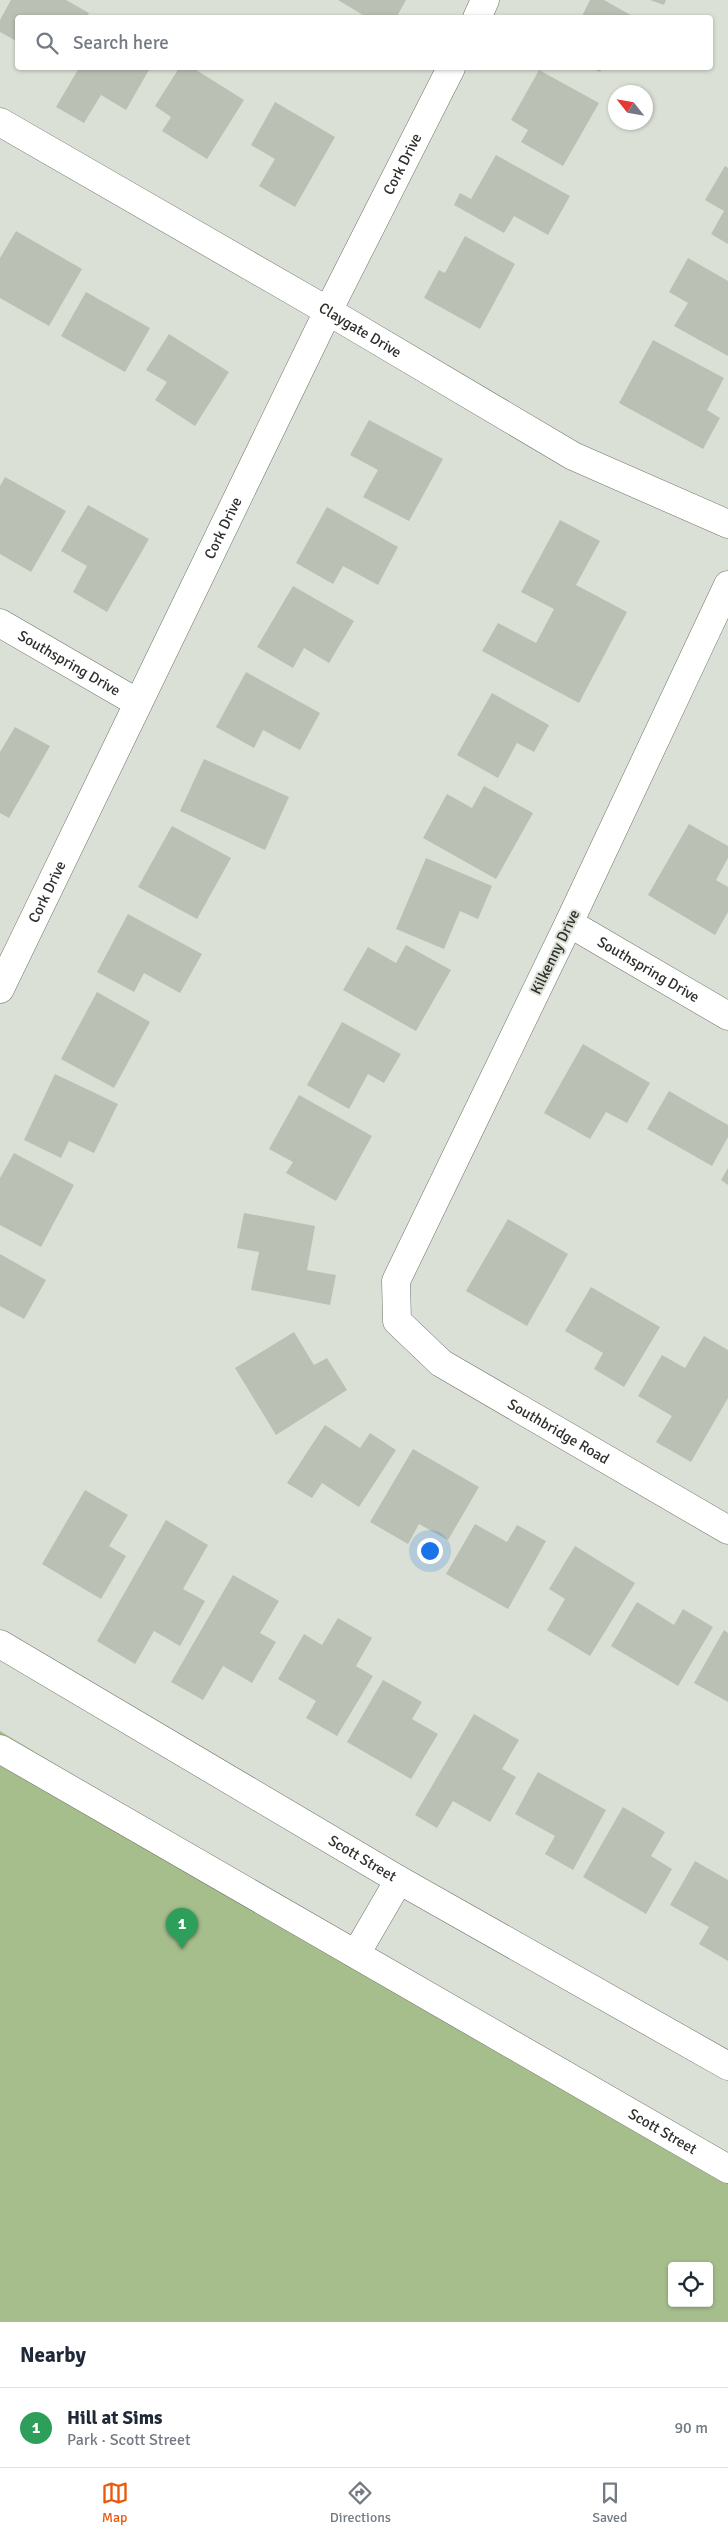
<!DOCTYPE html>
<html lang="en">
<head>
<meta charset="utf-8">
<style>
  body { margin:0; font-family:Signika,sans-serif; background:#f6f6f7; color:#1f2937 }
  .controls { position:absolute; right:15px; bottom:15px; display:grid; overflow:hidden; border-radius:5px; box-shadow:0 1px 4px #0004 }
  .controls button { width:45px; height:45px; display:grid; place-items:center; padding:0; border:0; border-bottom:1px solid #e0e1e3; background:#fff; color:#1f2937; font:25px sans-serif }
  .compass { position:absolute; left:608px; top:85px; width:45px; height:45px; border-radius:50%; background:#fff; box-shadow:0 1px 4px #0004; rotate:301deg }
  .you { position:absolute; left:429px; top:1550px; width:18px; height:18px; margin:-12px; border:4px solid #fff; border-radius:50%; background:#1a73e8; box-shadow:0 0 0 8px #1a73e833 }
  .badge { display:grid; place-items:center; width:32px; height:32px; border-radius:50%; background:#ea580c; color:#fff; font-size:16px; font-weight:700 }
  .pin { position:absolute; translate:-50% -41px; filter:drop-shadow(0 1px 2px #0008) }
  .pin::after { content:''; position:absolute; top:26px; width:18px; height:15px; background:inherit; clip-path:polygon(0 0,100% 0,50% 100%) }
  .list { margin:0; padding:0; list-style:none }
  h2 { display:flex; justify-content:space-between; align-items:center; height:65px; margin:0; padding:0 20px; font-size:21px }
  h2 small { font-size:16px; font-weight:400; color:#747a83 }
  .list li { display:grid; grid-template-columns:32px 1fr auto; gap:15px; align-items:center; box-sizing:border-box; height:80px; padding:0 20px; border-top:1px solid #e0e1e3 }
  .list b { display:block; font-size:19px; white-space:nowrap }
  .list p { margin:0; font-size:16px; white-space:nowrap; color:#747a83 }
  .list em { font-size:16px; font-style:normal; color:#747a83 }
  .icon { flex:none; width:28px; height:28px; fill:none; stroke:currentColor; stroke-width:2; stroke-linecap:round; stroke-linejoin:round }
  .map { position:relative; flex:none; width:728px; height:2322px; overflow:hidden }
  .search { position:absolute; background:#fff; box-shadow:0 1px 4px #0004; left:15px; right:15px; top:15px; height:55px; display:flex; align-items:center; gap:12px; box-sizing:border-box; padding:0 18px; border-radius:5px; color:#747a83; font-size:19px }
  .sheet { height:145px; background:#fff }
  nav { display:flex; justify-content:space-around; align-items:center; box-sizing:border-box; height:70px; border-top:1px solid #e0e1e3; background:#fff; font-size:14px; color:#747a83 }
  nav a { display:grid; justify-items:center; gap:2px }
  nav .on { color:#ea580c }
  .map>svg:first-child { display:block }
</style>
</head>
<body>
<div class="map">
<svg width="728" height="2322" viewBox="0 0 728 2322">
  <rect width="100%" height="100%" fill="#dae0d5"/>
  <!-- green -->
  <path fill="#a6be8b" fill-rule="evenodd" d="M 0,1731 L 728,2166 L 728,2322 L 0,2322 ZM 672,2266 L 709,2266 L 709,2303 L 672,2303 Z"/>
  <!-- building -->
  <g fill="#bac0b4">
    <path d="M 11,0 L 66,0 L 89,13 L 86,18 L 18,18 L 18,42 L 0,32 L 0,20 Z"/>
    <path d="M 338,0 L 406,0 L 396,18 L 368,18 Z"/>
    <path d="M 590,0 L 604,0 L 636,18 L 581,18 Z"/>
    <path d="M 650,0 L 666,0 L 664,5 Z"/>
    <path d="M 79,68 L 150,68 L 126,110 L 101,95 L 84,123 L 56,107 Z"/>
    <path d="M 179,68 L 193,68 L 244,100 L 207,159 L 162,131 L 171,117 L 155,106 Z"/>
    <path d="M 591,68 L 602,68 L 600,72 Z"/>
    <path d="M 539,70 L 599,103 L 563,166 L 521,142 L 528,130 L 511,120 Z"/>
    <path d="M 275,102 L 335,137 L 295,207 L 259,186 L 275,159 L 251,145 Z"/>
    <path d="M 496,155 L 570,196 L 548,235 L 514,216 L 504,233 L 454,205 L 460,193 L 471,199 Z"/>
    <path d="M 725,166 L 728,168 L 728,244 L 711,234 L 724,211 L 705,200 Z"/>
    <path d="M 16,231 L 82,269 L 49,326 L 0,298 L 0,258 Z"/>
    <path d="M 465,236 L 515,264 L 480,329 L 424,298 L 439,270 L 445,273 Z"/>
    <path d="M 688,258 L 728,281 L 728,356 L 674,326 L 688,303 L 669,292 Z"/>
    <path d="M 86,292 L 150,328 L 125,372 L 61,336 Z"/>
    <path d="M 169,334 L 229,372 L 195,426 L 155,400 L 167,382 L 146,370 Z"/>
    <path d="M 653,340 L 724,378 L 707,410 L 720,418 L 703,449 L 619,403 Z"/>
    <path d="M 369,420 L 443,459 L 409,521 L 363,497 L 378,470 L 350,455 Z"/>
    <path d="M 5,477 L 66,511 L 31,572 L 0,554 L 0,486 Z"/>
    <path d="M 88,505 L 149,539 L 107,612 L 73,592 L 87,566 L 61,551 Z"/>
    <path d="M 327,507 L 398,547 L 378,585 L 343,566 L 333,584 L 296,563 Z"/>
    <path d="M 560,520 L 600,541 L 576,585 L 627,612 L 579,703 L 482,651 L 498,623 L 536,643 L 554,609 L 521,592 Z"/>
    <path d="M 293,586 L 354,621 L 329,663 L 304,648 L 293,668 L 257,647 Z"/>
    <path d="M 246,672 L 320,713 L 300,750 L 263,730 L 254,748 L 216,727 Z"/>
    <path d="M 492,693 L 549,725 L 534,752 L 517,743 L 498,778 L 457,755 Z"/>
    <path d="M 15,727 L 50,746 L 9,818 L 0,813 L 0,752 Z"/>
    <path d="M 204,759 L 289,797 L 265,850 L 180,811 Z"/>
    <path d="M 484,786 L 533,813 L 496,879 L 423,838 L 447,794 L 472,808 Z"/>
    <path d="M 689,824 L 728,846 L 728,858 L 716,880 L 728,887 L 728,912 L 715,935 L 648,895 Z"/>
    <path d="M 172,826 L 231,858 L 197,919 L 138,887 Z"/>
    <path d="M 426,858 L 492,886 L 478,919 L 460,911 L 444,949 L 396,929 Z"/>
    <path d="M 128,914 L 202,954 L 180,993 L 144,973 L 134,992 L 97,972 Z"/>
    <path d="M 406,945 L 451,970 L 416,1031 L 343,990 L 368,947 L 396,963 Z"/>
    <path d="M 97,992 L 150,1022 L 114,1088 L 61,1059 Z"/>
    <path d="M 342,1022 L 401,1054 L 384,1083 L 368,1074 L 349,1109 L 307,1085 Z"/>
    <path d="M 583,1044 L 650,1083 L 627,1123 L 606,1112 L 590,1139 L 544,1113 Z"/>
    <path d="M 55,1074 L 118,1104 L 94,1153 L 69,1141 L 61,1158 L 24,1140 Z"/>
    <path d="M 669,1091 L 728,1125 L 728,1137 L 712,1166 L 647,1129 Z"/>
    <path d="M 299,1095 L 372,1136 L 336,1201 L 286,1173 L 293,1162 L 269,1149 Z"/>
    <path d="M 14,1153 L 74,1185 L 41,1247 L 0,1225 L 0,1178 Z"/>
    <path d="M 728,1168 L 728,1185 L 721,1180 Z"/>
    <path d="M 244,1213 L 315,1226 L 307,1270 L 336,1275 L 330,1305 L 251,1290 L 259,1252 L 237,1248 Z"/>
    <path d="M 508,1219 L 568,1254 L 527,1326 L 466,1291 Z"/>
    <path d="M 0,1254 L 46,1280 L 24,1319 L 0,1306 Z"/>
    <path d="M 591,1287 L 660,1327 L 624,1387 L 594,1369 L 603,1353 L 565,1331 Z"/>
    <path d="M 294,1332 L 314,1365 L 327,1358 L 347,1390 L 276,1435 L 235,1368 Z"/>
    <path d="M 704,1336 L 728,1350 L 728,1398 L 691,1462 L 656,1442 L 672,1416 L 638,1396 L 662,1355 L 685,1368 Z"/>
    <path d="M 325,1425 L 360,1448 L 370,1433 L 396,1450 L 359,1507 L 322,1483 L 312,1498 L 287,1483 Z"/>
    <path d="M 413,1449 L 479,1487 L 448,1540 L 419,1524 L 408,1544 L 370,1522 Z"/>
    <path d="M 85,1490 L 128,1515 L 109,1546 L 126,1556 L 101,1599 L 42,1564 Z"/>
    <path d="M 166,1520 L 208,1545 L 183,1589 L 205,1601 L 180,1646 L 154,1631 L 135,1664 L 97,1641 Z"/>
    <path d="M 475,1524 L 507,1542 L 517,1525 L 546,1541 L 508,1609 L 446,1574 Z"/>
    <path d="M 575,1546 L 635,1583 L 590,1656 L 547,1630 L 565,1599 L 549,1589 Z"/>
    <path d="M 233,1575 L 279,1601 L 260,1633 L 276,1642 L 252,1683 L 223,1666 L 203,1700 L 171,1682 Z"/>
    <path d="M 637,1602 L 674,1625 L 683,1609 L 713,1627 L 678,1686 L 611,1646 Z"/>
    <path d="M 338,1618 L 372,1638 L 356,1666 L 373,1676 L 337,1736 L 306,1718 L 316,1701 L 278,1679 L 304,1634 L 322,1645 Z"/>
    <path d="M 724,1630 L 728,1633 L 728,1702 L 694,1683 Z"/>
    <path d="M 383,1680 L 422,1702 L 412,1719 L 438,1734 L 411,1779 L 347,1742 Z"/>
    <path d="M 474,1714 L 519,1740 L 502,1769 L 516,1777 L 490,1822 L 453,1801 L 437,1828 L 415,1815 Z"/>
    <path d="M 538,1772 L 606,1810 L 573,1870 L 545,1854 L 555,1836 L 515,1814 Z"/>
    <path d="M 623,1807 L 665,1832 L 651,1856 L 672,1869 L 646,1914 L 583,1877 Z"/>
    <path d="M 695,1861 L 728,1880 L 728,1961 L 699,1944 L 709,1927 L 670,1905 Z"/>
  </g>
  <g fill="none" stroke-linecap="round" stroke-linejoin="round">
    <!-- street casing -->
    <g stroke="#6f746a" stroke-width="29">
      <g id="street">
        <path d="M 477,18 L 485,0"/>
        <path id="s1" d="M 0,122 L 328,311 L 573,456 L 728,524"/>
        <path id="s2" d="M 728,585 L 569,923 L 396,1281 L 397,1321 L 441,1363 L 728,1530"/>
        <path id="s3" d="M 0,623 L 138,703"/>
        <path id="s4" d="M 569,923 L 728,1016"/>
        <path id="s5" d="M 0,989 L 328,311 L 451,68"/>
        <path d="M 356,1954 L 399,1880"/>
      </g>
    </g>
    <!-- secondary casing -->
    <g stroke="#6f746a" stroke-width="29">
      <g id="secondary">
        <path id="s6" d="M 0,1644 L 399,1880 L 728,2066"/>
        <path id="s7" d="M 0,1749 L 728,2169"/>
      </g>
    </g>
    <!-- street -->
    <use href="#street" stroke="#fff" stroke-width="28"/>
    <!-- secondary -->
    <use href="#secondary" stroke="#fff" stroke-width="28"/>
  </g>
  <g text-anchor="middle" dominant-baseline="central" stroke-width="4" stroke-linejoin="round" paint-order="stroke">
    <!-- street labels -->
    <g font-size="15" fill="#2d302b" stroke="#dae0d5">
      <text stroke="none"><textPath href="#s5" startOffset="918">Cork Drive</textPath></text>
      <text stroke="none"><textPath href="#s1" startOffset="416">Claygate Drive</textPath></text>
      <text stroke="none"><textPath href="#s5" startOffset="512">Cork Drive</textPath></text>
      <text stroke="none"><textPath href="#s3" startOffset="80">Southspring Drive</textPath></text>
      <text stroke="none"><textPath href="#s5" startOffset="108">Cork Drive</textPath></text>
      <text transform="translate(555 952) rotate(-64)">Kilkenny Drive</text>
      <text stroke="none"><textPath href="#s4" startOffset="92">Southspring Drive</textPath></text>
      <text stroke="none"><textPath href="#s2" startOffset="1008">Southbridge Road</textPath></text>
      <text stroke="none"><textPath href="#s6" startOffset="421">Scott Street</textPath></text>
      <text stroke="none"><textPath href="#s7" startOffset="765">Scott Street</textPath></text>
    </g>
  </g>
</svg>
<div class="controls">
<button><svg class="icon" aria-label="locate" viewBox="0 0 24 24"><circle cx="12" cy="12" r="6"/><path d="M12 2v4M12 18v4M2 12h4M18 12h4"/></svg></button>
</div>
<svg class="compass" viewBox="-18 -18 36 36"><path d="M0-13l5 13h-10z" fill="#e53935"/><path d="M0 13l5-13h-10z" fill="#747a83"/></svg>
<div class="you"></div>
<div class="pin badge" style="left:182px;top:1949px;background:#2e9e5b">1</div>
<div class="search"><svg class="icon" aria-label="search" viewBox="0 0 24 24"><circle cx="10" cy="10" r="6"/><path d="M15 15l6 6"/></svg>Search here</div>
</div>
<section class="sheet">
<h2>Nearby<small></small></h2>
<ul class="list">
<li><span class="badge" style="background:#2e9e5b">1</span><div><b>Hill at Sims</b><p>Park · Scott Street</p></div><em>90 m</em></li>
</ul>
</section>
<nav>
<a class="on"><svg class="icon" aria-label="map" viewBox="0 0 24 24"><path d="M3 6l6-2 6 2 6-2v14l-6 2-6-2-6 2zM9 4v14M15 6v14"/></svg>Map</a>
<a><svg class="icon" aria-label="directions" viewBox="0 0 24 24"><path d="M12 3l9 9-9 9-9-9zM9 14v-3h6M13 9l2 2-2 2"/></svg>Directions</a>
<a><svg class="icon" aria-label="saved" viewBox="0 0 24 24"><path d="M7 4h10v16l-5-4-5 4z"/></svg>Saved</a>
</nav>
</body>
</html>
